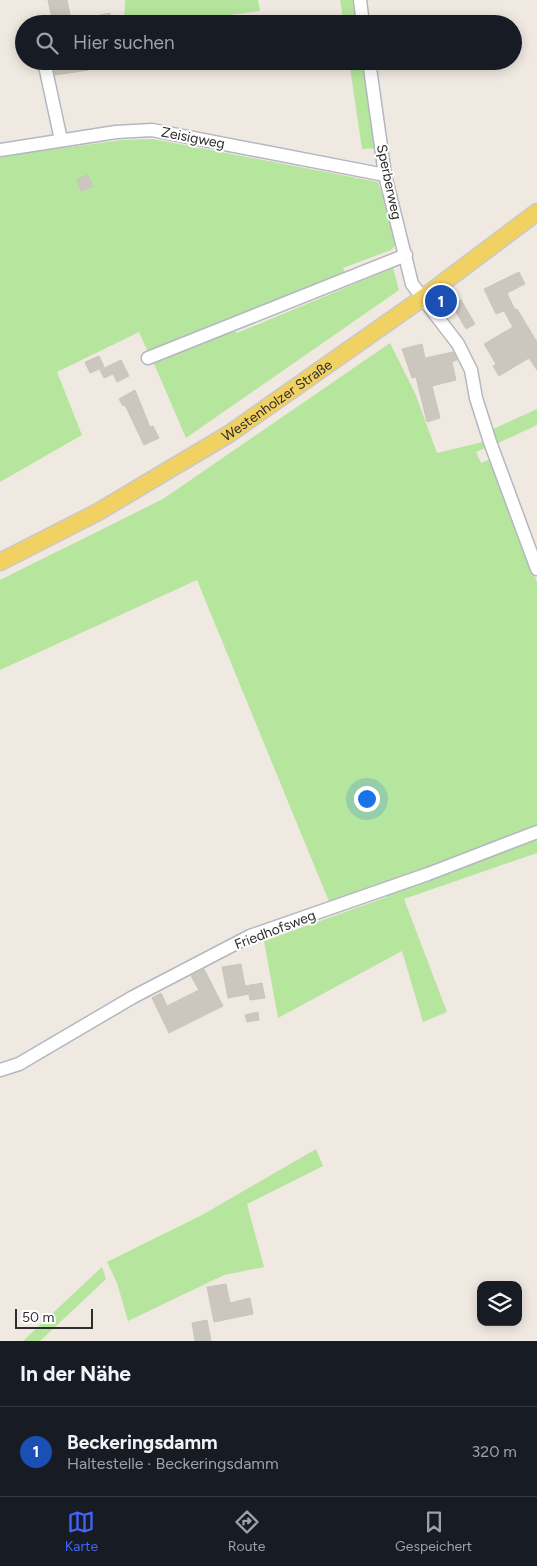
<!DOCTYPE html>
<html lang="de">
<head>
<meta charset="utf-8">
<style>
  body { margin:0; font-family:Figtree,sans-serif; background:#20242c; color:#f1f3f6 }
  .controls { position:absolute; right:15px; bottom:15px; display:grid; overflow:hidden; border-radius:10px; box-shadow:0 2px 12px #0003 }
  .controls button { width:45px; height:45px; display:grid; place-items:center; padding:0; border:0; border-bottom:1px solid #363941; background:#171b24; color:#f1f3f6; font:25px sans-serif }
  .scale { position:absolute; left:15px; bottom:12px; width:78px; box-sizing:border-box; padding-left:5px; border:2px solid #2e2e2e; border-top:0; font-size:14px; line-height:18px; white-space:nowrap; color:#2e2e2e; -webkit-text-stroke:4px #fff; paint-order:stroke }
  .you { position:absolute; left:366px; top:798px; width:18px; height:18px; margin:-12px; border:4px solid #fff; border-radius:50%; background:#1a73e8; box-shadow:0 0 0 8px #1a73e833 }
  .badge { display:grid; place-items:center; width:32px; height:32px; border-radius:50%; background:#4264fb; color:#fff; font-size:16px; font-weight:700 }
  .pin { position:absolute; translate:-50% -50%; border:2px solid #fff; box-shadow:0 1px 5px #0006 }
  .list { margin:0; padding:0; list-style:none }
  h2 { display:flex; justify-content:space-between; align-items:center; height:65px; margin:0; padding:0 20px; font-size:21px }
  h2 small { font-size:16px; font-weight:400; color:#9ea1a6 }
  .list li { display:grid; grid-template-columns:32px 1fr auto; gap:15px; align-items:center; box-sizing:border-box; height:90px; padding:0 20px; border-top:1px solid #363941 }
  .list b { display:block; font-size:19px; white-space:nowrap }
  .list p { margin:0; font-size:16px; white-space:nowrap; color:#9ea1a6 }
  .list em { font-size:16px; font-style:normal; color:#9ea1a6 }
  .icon { flex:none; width:28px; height:28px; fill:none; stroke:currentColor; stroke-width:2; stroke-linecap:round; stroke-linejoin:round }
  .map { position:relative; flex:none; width:537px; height:1341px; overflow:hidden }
  .search { position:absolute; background:#171b24; box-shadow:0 2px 12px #0003; left:15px; right:15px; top:15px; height:55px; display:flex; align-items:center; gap:12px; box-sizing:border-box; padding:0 18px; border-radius:28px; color:#9ea1a6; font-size:19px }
  .sheet { height:155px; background:#171b24 }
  nav { display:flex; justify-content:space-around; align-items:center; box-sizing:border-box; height:70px; border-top:1px solid #363941; background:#171b24; font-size:14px; color:#9ea1a6 }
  nav a { display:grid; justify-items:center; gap:2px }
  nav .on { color:#4264fb }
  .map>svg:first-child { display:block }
</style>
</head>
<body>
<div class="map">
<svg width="537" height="1341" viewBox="0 0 537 1341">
  <rect width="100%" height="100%" fill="#efe9e1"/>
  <!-- green -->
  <g fill="#b6e59e">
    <path d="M 125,0 L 258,0 L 260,11 L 161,24 L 124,24 Z"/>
    <path d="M 340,0 L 356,0 L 359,24 L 344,24 Z"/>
    <path d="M 349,61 L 365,61 L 377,148 L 362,149 Z"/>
    <path d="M 153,139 L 378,182 L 398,242 L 391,250 L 343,268 L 346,274 L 149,354 L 139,332 L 57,372 L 82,435 L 0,482 L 0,156 L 123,140 Z"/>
    <path d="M 393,268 L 399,290 L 186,438 L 152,359 L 231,327 L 237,333 Z"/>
    <path d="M 390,343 L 415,393 L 437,453 L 487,441 L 489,446 L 476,452 L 481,463 L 493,458 L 537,582 L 537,826 L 427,870 L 330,904 L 197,580 L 0,670 L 0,580 L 163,499 Z"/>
    <path d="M 537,409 L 537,425 L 496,444 L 491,430 Z"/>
    <path d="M 537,834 L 537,853 L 404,899 L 447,1012 L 423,1022 L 402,951 L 278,1018 L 264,941 L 387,897 L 386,892 Z"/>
    <path d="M 316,1149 L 323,1166 L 247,1204 L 264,1267 L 224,1275 L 128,1321 L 117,1283 L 107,1262 L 202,1215 Z"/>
    <path d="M 102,1267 L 106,1279 L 40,1341 L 23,1341 Z"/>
  </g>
  <!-- building -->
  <g fill="#cbc7bf" stroke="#cbc5ba">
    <path d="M 48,0 L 67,0 L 72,24 L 53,24 Z"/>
    <path d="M 110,13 L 111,20 L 97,24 L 77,24 L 77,20 Z"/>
    <path d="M 52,61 L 88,61 L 89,70 L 55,75 Z"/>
    <path d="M 88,175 L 93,187 L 81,191 L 77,179 Z"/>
    <path d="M 519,272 L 525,284 L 507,293 L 515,310 L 517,309 L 537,342 L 537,370 L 529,358 L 499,376 L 493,366 L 496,364 L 484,344 L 513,327 L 504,311 L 496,314 L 484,289 Z"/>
    <path d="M 461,300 L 475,324 L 466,329 L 452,305 Z"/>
    <path d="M 422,344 L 425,358 L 453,352 L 457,360 L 452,362 L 456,380 L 432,386 L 440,418 L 427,422 L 416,377 L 412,378 L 402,349 Z"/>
    <path d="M 99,356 L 104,367 L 90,373 L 85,362 Z"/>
    <path d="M 121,360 L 129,376 L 117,382 L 113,374 L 104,378 L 100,370 Z"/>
    <path d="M 135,390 L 150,427 L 153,426 L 159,438 L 144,445 L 125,405 L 123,406 L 119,399 Z"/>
    <path d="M 241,964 L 245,986 L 262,983 L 265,998 L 250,1000 L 249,994 L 228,998 L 222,967 Z"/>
    <path d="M 204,969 L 223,1006 L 169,1033 L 152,998 L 161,993 L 167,1006 L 199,990 L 191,976 Z"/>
    <path d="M 258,1012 L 259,1020 L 247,1022 L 245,1015 Z"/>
    <path d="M 226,1284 L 230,1303 L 250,1298 L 253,1314 L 214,1322 L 207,1287 Z"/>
    <path d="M 207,1320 L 211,1341 L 195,1341 L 192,1323 Z"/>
  </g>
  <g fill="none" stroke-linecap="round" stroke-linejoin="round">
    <!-- minor casing -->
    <g stroke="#b4b7c1" stroke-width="15">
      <g id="minor">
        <path d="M 360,0 L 363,24"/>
        <path d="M 44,61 L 61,140"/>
        <path d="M 369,61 L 385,175 L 412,284 L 458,344 L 471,370 L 476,398 L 490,442 L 537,569"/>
        <path d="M 0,150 L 116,132 L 152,130 L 385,175"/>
        <path d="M 148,358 L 406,255"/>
        <path d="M 0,1070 L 19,1064 L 133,997 L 250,936 L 428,874 L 537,832"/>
      </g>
    </g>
    <!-- major casing -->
    <g stroke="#c9c9c9" stroke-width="19">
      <g id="major">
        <path id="s1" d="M 0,562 L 98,512 L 229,434 L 424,297 L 537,212"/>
      </g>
    </g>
    <!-- minor -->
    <use href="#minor" stroke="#fff" stroke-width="12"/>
    <!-- major -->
    <use href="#major" stroke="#f2d163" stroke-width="16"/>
  </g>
  <g text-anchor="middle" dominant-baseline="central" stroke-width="4" stroke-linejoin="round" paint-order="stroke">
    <!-- street labels -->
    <g font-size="14" fill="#2e2e2e" stroke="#fff">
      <text transform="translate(193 138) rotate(11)">Zeisigweg</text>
      <text transform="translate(389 182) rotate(78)">Sperberweg</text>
      <text stroke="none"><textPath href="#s1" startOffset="321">Westenholzer Straße</textPath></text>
      <text transform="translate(275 930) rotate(-21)">Friedhofsweg</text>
    </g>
  </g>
</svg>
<div class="controls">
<button><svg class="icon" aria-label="layers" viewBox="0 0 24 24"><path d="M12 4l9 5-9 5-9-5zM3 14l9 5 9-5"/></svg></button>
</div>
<div class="scale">50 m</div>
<div class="you"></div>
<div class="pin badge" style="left:441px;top:301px;background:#1a4fb4">1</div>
<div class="search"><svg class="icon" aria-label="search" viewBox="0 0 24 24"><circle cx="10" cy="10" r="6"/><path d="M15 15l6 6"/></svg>Hier suchen</div>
</div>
<section class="sheet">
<h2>In der Nähe<small></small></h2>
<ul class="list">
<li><span class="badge" style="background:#1a4fb4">1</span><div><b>Beckeringsdamm</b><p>Haltestelle · Beckeringsdamm</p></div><em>320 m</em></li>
</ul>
</section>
<nav>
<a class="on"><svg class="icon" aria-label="map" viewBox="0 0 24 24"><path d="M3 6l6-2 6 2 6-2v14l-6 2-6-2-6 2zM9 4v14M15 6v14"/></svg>Karte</a>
<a><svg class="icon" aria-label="directions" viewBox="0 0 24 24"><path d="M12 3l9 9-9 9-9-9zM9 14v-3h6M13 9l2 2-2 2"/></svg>Route</a>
<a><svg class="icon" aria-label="saved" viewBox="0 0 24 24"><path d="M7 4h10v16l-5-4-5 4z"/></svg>Gespeichert</a>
</nav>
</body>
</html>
